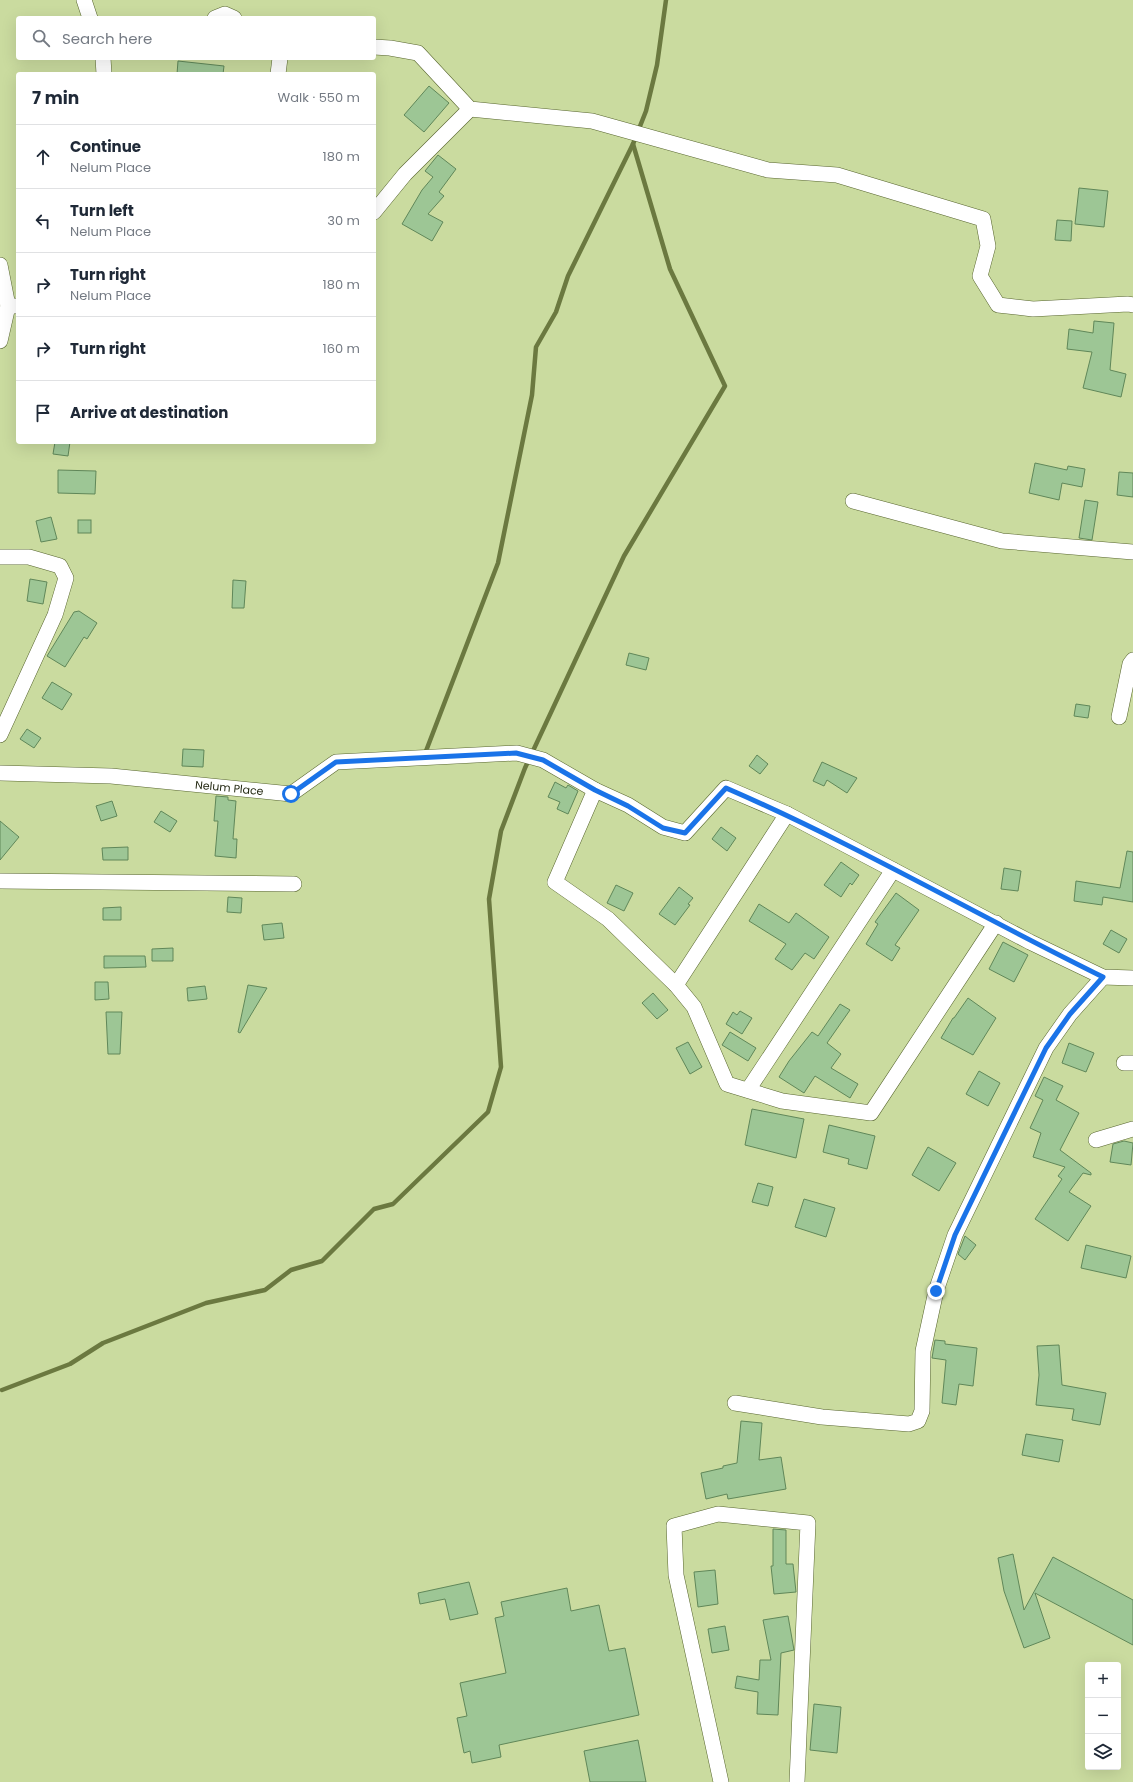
<!DOCTYPE html>
<html lang="en">
<head>
<meta charset="utf-8">
<style>
  body { margin:0; font-family:Poppins,sans-serif; background:#f6f6f7; color:#1f2937 }
  .controls { position:absolute; right:12px; bottom:12px; display:grid; overflow:hidden; border-radius:4px; box-shadow:0 4px 16px #0002 }
  .controls button { width:36px; height:36px; display:grid; place-items:center; padding:0; border:0; border-bottom:1px solid #e0e1e3; background:#fff; color:#1f2937; font:20px sans-serif }
  .stop { position:absolute; width:12px; height:12px; margin:-9px; border:3px solid #1a73e8; border-radius:50%; background:#fff }
  .stop.end { background:#1a73e8; border-color:#fff; box-shadow:0 1px 4px #0008 }
  .list { margin:0; padding:0; list-style:none }
  h2 { display:flex; justify-content:space-between; align-items:center; height:52px; margin:0; padding:0 16px; font-size:17px }
  h2 small { font-size:13px; font-weight:400; color:#747a83 }
  .list li { display:grid; grid-template-columns:26px 1fr auto; gap:12px; align-items:center; box-sizing:border-box; height:64px; padding:0 16px; border-top:1px solid #e0e1e3 }
  .list b { display:block; font-size:15px; white-space:nowrap }
  .list p { margin:0; font-size:13px; white-space:nowrap; color:#747a83 }
  .list em { font-size:13px; font-style:normal; color:#747a83 }
  .icon { flex:none; width:22px; height:22px; fill:none; stroke:currentColor; stroke-width:2; stroke-linecap:round; stroke-linejoin:round }
  .map { position:relative; flex:none; width:1133px; height:1782px; overflow:hidden }
  .search { position:absolute; background:#fff; box-shadow:0 4px 16px #0002; left:16px; top:16px; width:360px; height:44px; display:flex; align-items:center; gap:10px; box-sizing:border-box; padding:0 14px; border-radius:4px; color:#747a83; font-size:15px }
  .panel { position:absolute; background:#fff; box-shadow:0 4px 16px #0002; left:16px; top:72px; width:360px; height:372px; border-radius:4px }
  .map>svg:first-child { display:block }
</style>
</head>
<body>
<div class="map">
<svg width="1133" height="1782" viewBox="0 0 1133 1782">
  <rect width="100%" height="100%" fill="#cadb9f"/>
  <g fill="none" stroke-linecap="round" stroke-linejoin="round">
    <!-- stream -->
    <g stroke="#6b7940" stroke-width="4.5">
      <path d="M 426,751 L 498,563 L 532,395 L 536,347 L 556,312 L 568,276 L 633,144 L 646,111 L 657,65 L 666,0"/>
      <path d="M 2,1390 L 70,1364 L 103,1343 L 206,1303 L 265,1290 L 291,1270 L 322,1261 L 374,1209 L 393,1204 L 488,1112 L 501,1067 L 489,899 L 501,831 L 525,768 L 624,556 L 725,386 L 670,269 L 633,144"/>
    </g>
  </g>
  <!-- building -->
  <g fill="#9dc695" stroke="#608759">
    <path d="M 178,61 L 224,66 L 223,74 L 177,74 Z"/>
    <path d="M 429,86 L 449,103 L 424,132 L 404,115 Z"/>
    <path d="M 438,155 L 456,169 L 439,192 L 444,196 L 428,214 L 443,222 L 432,241 L 402,224 L 422,190 L 433,177 L 425,171 Z"/>
    <path d="M 1079,188 L 1108,191 L 1104,227 L 1075,224 Z"/>
    <path d="M 1057,220 L 1072,221 L 1071,241 L 1055,240 Z"/>
    <path d="M 1094,321 L 1114,323 L 1110,370 L 1126,374 L 1121,397 L 1083,388 L 1092,352 L 1067,349 L 1069,329 L 1093,333 Z"/>
    <path d="M 55,442 L 70,442 L 68,456 L 53,454 Z"/>
    <path d="M 1035,463 L 1067,470 L 1068,466 L 1085,469 L 1082,487 L 1062,483 L 1059,500 L 1029,493 Z"/>
    <path d="M 58,470 L 96,471 L 95,494 L 58,493 Z"/>
    <path d="M 1119,472 L 1133,473 L 1133,497 L 1117,495 Z"/>
    <path d="M 1085,500 L 1098,502 L 1092,540 L 1079,538 Z"/>
    <path d="M 51,517 L 57,539 L 41,542 L 36,521 Z"/>
    <rect x="78" y="520" width="13" height="13"/>
    <path d="M 30,579 L 47,582 L 43,604 L 27,601 Z"/>
    <path d="M 233,580 L 246,581 L 244,608 L 232,608 Z"/>
    <path d="M 79,611 L 97,623 L 87,639 L 84,637 L 65,667 L 47,656 L 74,612 Z"/>
    <path d="M 629,653 L 649,658 L 646,670 L 626,665 Z"/>
    <path d="M 52,682 L 72,694 L 62,710 L 42,698 Z"/>
    <path d="M 1076,704 L 1090,706 L 1088,718 L 1074,716 Z"/>
    <path d="M 27,729 L 41,738 L 34,748 L 20,739 Z"/>
    <path d="M 183,749 L 204,750 L 203,767 L 182,766 Z"/>
    <path d="M 757,755 L 768,764 L 760,774 L 749,766 Z"/>
    <path d="M 822,762 L 857,778 L 847,793 L 827,780 L 824,786 L 813,781 Z"/>
    <path d="M 555,782 L 566,788 L 568,785 L 578,791 L 568,814 L 557,809 L 560,802 L 548,797 Z"/>
    <path d="M 216,796 L 228,797 L 228,800 L 236,801 L 233,839 L 237,839 L 236,858 L 215,856 L 218,821 L 214,821 Z"/>
    <path d="M 112,801 L 117,816 L 101,821 L 96,806 Z"/>
    <path d="M 161,811 L 177,821 L 170,832 L 154,822 Z"/>
    <path d="M 0,821 L 19,837 L 0,860 Z"/>
    <path d="M 721,827 L 736,838 L 727,851 L 712,839 Z"/>
    <path d="M 128,847 L 128,860 L 103,860 L 102,848 Z"/>
    <path d="M 1127,851 L 1133,852 L 1133,902 L 1103,897 L 1102,905 L 1074,901 L 1076,881 L 1120,888 Z"/>
    <path d="M 841,862 L 859,875 L 852,885 L 850,883 L 841,897 L 824,885 Z"/>
    <path d="M 1004,868 L 1021,871 L 1018,891 L 1001,889 Z"/>
    <path d="M 616,885 L 633,893 L 624,911 L 607,903 Z"/>
    <path d="M 679,887 L 693,898 L 688,904 L 690,905 L 675,925 L 659,914 Z"/>
    <path d="M 896,893 L 919,910 L 895,945 L 900,948 L 892,961 L 866,944 L 878,924 L 875,922 Z"/>
    <path d="M 228,897 L 242,898 L 241,913 L 227,912 Z"/>
    <path d="M 759,904 L 789,923 L 796,913 L 829,937 L 814,959 L 805,953 L 792,970 L 775,959 L 786,944 L 749,921 Z"/>
    <path d="M 121,907 L 121,920 L 103,920 L 103,908 Z"/>
    <path d="M 282,923 L 284,938 L 264,940 L 262,925 Z"/>
    <path d="M 1111,930 L 1127,939 L 1119,953 L 1103,944 Z"/>
    <path d="M 1003,942 L 1028,955 L 1014,982 L 989,969 Z"/>
    <path d="M 173,948 L 173,961 L 152,961 L 152,949 Z"/>
    <path d="M 104,956 L 145,956 L 146,967 L 104,968 Z"/>
    <path d="M 95,982 L 108,982 L 109,999 L 95,1000 Z"/>
    <path d="M 248,985 L 267,988 L 240,1033 L 238,1032 Z"/>
    <path d="M 205,986 L 207,999 L 188,1001 L 187,988 Z"/>
    <path d="M 653,993 L 668,1010 L 657,1019 L 642,1003 Z"/>
    <path d="M 968,998 L 996,1018 L 973,1055 L 941,1038 L 953,1018 L 954,1018 Z"/>
    <path d="M 840,1004 L 850,1010 L 827,1043 L 841,1054 L 831,1068 L 858,1084 L 850,1098 L 815,1076 L 804,1093 L 779,1077 L 789,1061 L 812,1032 L 818,1036 Z"/>
    <path d="M 740,1011 L 752,1018 L 742,1034 L 726,1024 L 733,1012 L 737,1015 Z"/>
    <path d="M 106,1012 L 122,1012 L 120,1054 L 108,1054 Z"/>
    <path d="M 730,1032 L 756,1048 L 748,1061 L 722,1045 Z"/>
    <path d="M 688,1042 L 702,1067 L 690,1074 L 676,1048 Z"/>
    <path d="M 1069,1043 L 1094,1053 L 1086,1072 L 1062,1063 Z"/>
    <path d="M 979,1071 L 1000,1083 L 988,1106 L 966,1094 Z"/>
    <path d="M 1044,1077 L 1063,1086 L 1056,1100 L 1079,1113 L 1060,1150 L 1091,1173 L 1091,1175 L 1083,1173 L 1069,1192 L 1091,1206 L 1068,1241 L 1035,1219 L 1062,1179 L 1058,1176 L 1065,1167 L 1033,1157 L 1041,1133 L 1030,1128 L 1043,1100 L 1035,1096 Z"/>
    <path d="M 752,1109 L 804,1119 L 796,1158 L 745,1145 Z"/>
    <path d="M 829,1125 L 875,1136 L 867,1169 L 848,1164 L 849,1159 L 823,1152 Z"/>
    <path d="M 1124,1141 L 1133,1143 L 1131,1165 L 1110,1162 L 1113,1144 Z"/>
    <path d="M 928,1147 L 956,1163 L 939,1191 L 912,1175 Z"/>
    <path d="M 758,1183 L 773,1187 L 768,1206 L 752,1202 Z"/>
    <path d="M 804,1199 L 835,1208 L 826,1237 L 795,1227 Z"/>
    <path d="M 965,1236 L 976,1245 L 965,1260 L 958,1254 Z"/>
    <path d="M 1086,1245 L 1131,1256 L 1126,1278 L 1081,1268 Z"/>
    <path d="M 935,1340 L 945,1341 L 945,1344 L 977,1348 L 973,1386 L 959,1384 L 956,1405 L 942,1403 L 946,1360 L 932,1358 Z"/>
    <path d="M 1059,1345 L 1062,1385 L 1106,1393 L 1100,1425 L 1072,1420 L 1074,1409 L 1036,1405 L 1039,1375 L 1037,1346 Z"/>
    <path d="M 741,1421 L 762,1423 L 759,1460 L 781,1457 L 786,1489 L 728,1499 L 727,1494 L 706,1499 L 701,1473 L 723,1468 L 723,1466 L 737,1463 Z"/>
    <path d="M 1026,1434 L 1063,1440 L 1059,1462 L 1022,1455 Z"/>
    <path d="M 773,1529 L 786,1530 L 786,1564 L 793,1564 L 796,1592 L 774,1594 L 771,1566 L 773,1566 Z"/>
    <path d="M 1013,1554 L 1024,1610 L 1053,1557 L 1133,1600 L 1133,1645 L 1035,1593 L 1050,1638 L 1024,1648 L 1004,1591 L 998,1558 Z"/>
    <path d="M 715,1570 L 718,1604 L 698,1607 L 694,1572 Z"/>
    <path d="M 469,1582 L 478,1614 L 450,1620 L 445,1599 L 420,1604 L 418,1593 Z"/>
    <path d="M 567,1588 L 571,1611 L 599,1605 L 609,1651 L 625,1648 L 639,1715 L 499,1745 L 501,1757 L 472,1763 L 470,1751 L 464,1753 L 457,1718 L 467,1716 L 460,1683 L 506,1673 L 495,1618 L 504,1616 L 501,1602 Z"/>
    <path d="M 788,1616 L 794,1650 L 781,1653 L 778,1715 L 757,1714 L 758,1692 L 735,1688 L 737,1676 L 759,1680 L 760,1660 L 771,1660 L 763,1620 Z"/>
    <path d="M 725,1626 L 729,1650 L 712,1653 L 708,1629 Z"/>
    <path d="M 814,1704 L 841,1707 L 837,1753 L 810,1750 Z"/>
    <path d="M 638,1740 L 646,1782 L 590,1782 L 584,1751 Z"/>
  </g>
  <g fill="none" stroke-linecap="round" stroke-linejoin="round">
    <!-- minor casing -->
    <g stroke="#58662f" stroke-width="16">
      <g id="minor">
        <path d="M 84,0 L 90,18"/>
        <path d="M 215,18 L 225,14 L 234,18"/>
        <path d="M 374,47 L 390,48 L 418,53 L 470,109 L 592,121 L 768,170 L 837,175 L 983,219 L 988,246 L 980,276 L 998,305 L 1033,309 L 1128,304 L 1133,305"/>
        <path d="M 103,58 L 104,74"/>
        <path d="M 278,74 L 280,58"/>
        <path d="M 374,212 L 405,174 L 470,109"/>
        <path d="M 0,265 L 8,306 L 18,306"/>
        <path d="M 0,341 L 8,306"/>
        <path d="M 853,501 L 1002,541 L 1133,552"/>
        <path d="M 0,557 L 29,557 L 60,566 L 66,578 L 55,615 L 0,735"/>
        <path d="M 1119,717 L 1130,664 L 1133,660"/>
        <path id="s1" d="M 0,773 L 111,776 L 291,794 L 336,762 L 517,753 L 543,760 L 595,790 L 628,805 L 663,827 L 685,833 L 726,788 L 787,814 L 1030,942 L 1103,977 L 1133,978"/>
        <path d="M 595,790 L 555,882 L 608,919 L 676,985 L 694,1007 L 727,1084 L 782,1101 L 871,1113 L 996,923"/>
        <path d="M 0,881 L 294,884"/>
        <path d="M 676,985 L 787,814"/>
        <path d="M 1124,1063 L 1133,1063"/>
        <path d="M 748,1090 L 893,870"/>
        <path d="M 1096,1140 L 1133,1129"/>
        <path d="M 735,1403 L 822,1417 L 909,1424 L 918,1421 L 922,1411 L 923,1351 L 936,1291 L 955,1235 L 1046,1048 L 1070,1014 L 1103,977"/>
        <path d="M 721,1782 L 676,1575 L 674,1526 L 718,1514 L 808,1523 L 797,1782"/>
      </g>
    </g>
    <!-- minor -->
    <use href="#minor" stroke="#fff" stroke-width="15"/>
  </g>
  <g fill="none" stroke-linecap="round" stroke-linejoin="round">
    <!-- route -->
    <path stroke="#1a73e8" stroke-width="5" d="M 291,794 L 336,762 L 516,753 L 543,760 L 595,790 L 628,806 L 663,828 L 685,833 L 726,788 C 855,844 977,915 1103,977 L 1070,1014 L 1046,1048 L 955,1235 L 936,1291"/>
  </g>
  <g text-anchor="middle" dominant-baseline="central" stroke-width="3" stroke-linejoin="round" paint-order="stroke">
    <!-- street labels -->
    <g font-size="11" fill="#1e230c" stroke="#d7e8ac">
      <text stroke="none"><textPath href="#s1" startOffset="230">Nelum Place</textPath></text>
    </g>
  </g>
</svg>
<div class="controls">
<button>+</button>
<button>−</button>
<button><svg class="icon" aria-label="layers" viewBox="0 0 24 24"><path d="M12 4l9 5-9 5-9-5zM3 14l9 5 9-5"/></svg></button>
</div>
<div class="stop" style="left:291px;top:794px"></div>
<div class="stop end" style="left:936px;top:1291px"></div>
<div class="search"><svg class="icon" aria-label="search" viewBox="0 0 24 24"><circle cx="10" cy="10" r="6"/><path d="M15 15l6 6"/></svg>Search here</div>
<section class="panel">
<h2>7 min<small>Walk · 550 m</small></h2>
<ul class="list">
<li><svg class="icon" aria-label="ahead" viewBox="0 0 24 24"><path d="M12 20V5M6 11l6-6 6 6"/></svg><div><b>Continue</b><p>Nelum Place</p></div><em>180 m</em></li>
<li><svg class="icon" aria-label="left" viewBox="0 0 24 24"><path d="M17 20v-9H6M10 6l-5 5 5 5"/></svg><div><b>Turn left</b><p>Nelum Place</p></div><em>30 m</em></li>
<li><svg class="icon" aria-label="right" viewBox="0 0 24 24"><path d="M7 20v-9h11M14 6l5 5-5 5"/></svg><div><b>Turn right</b><p>Nelum Place</p></div><em>180 m</em></li>
<li><svg class="icon" aria-label="right" viewBox="0 0 24 24"><path d="M7 20v-9h11M14 6l5 5-5 5"/></svg><div><b>Turn right</b></div><em>160 m</em></li>
<li><svg class="icon" aria-label="arrive" viewBox="0 0 24 24"><path d="M6 21V4h12l-3 4 3 4H6"/></svg><div><b>Arrive at destination</b></div></li>
</ul>
</section>
</div>
</body>
</html>
